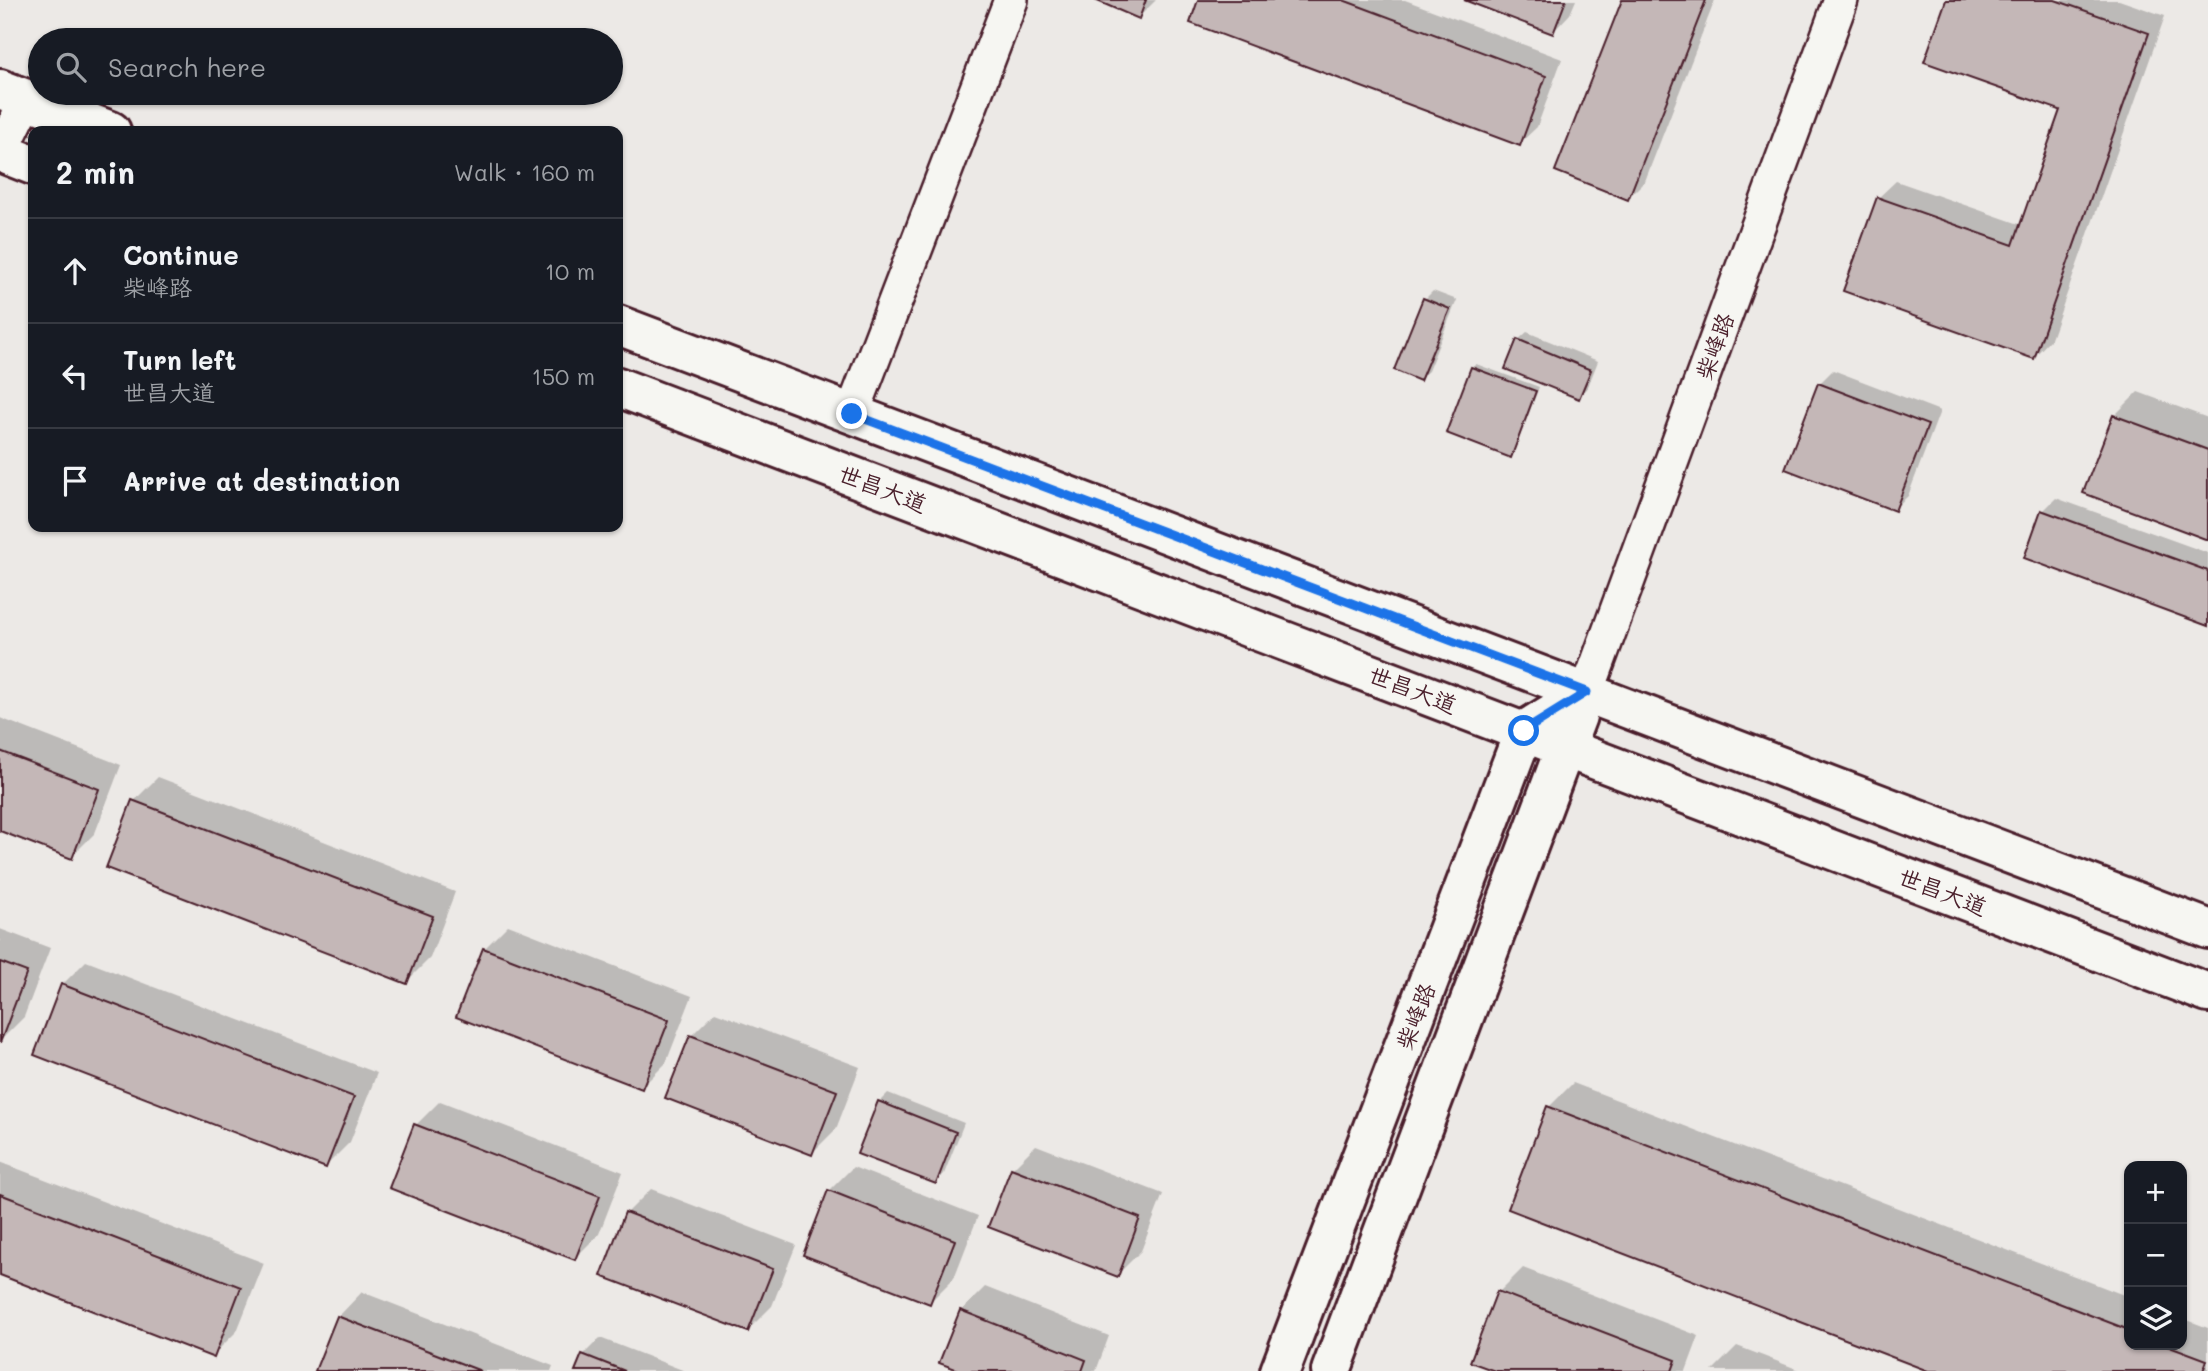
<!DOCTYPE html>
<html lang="en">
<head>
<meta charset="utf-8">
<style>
  body { margin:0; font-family:Mali,"LXGW WenKai TC",sans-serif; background:#20242c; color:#f1f3f6 }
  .controls { position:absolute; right:21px; bottom:21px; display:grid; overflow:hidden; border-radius:14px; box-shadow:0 2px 5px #0004 }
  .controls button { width:63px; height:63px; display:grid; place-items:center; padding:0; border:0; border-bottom:2px solid #363941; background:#171b24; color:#f1f3f6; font:35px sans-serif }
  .stop { position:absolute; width:21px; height:21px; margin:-16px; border:5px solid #1a73e8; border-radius:50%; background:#fff }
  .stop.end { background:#1a73e8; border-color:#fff; box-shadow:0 2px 7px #0008 }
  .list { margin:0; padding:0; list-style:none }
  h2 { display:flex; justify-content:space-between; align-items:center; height:91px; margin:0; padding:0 28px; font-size:30px }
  h2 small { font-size:23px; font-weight:400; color:#9ea1a6 }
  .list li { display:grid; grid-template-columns:46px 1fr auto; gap:21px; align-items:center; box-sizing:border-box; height:105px; padding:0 28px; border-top:2px solid #363941 }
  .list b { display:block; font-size:26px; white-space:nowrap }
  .list p { margin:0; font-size:23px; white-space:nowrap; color:#9ea1a6 }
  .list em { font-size:23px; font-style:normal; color:#9ea1a6 }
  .icon { flex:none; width:38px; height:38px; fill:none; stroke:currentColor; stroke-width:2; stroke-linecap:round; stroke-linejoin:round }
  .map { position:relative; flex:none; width:2208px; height:1371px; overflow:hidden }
  .search { position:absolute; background:#171b24; box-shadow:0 2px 5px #0004; left:28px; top:28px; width:595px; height:77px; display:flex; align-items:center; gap:18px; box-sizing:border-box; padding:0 24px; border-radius:38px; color:#9ea1a6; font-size:26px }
  .panel { position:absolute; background:#171b24; box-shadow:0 2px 5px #0004; left:28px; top:126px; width:595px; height:406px; border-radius:14px }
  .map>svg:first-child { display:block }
</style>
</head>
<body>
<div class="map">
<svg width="2208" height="1371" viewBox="0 0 2208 1371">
  <rect width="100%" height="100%" fill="#ece9e6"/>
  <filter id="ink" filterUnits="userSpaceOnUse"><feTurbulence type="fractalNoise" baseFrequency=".0143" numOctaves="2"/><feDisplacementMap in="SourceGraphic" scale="14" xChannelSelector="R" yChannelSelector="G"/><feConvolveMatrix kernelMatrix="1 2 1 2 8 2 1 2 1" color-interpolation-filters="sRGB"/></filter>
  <g filter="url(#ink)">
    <!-- shadow -->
    <g fill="#0003">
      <path d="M 1097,0 L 1156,0 L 1139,17 Z"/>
      <path d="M 1200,0 L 1405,0 L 1562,59 L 1537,127 L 1519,144 Z"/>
      <path d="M 1469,0 L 1576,0 L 1570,14 L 1553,32 Z"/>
      <path d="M 1624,0 L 1715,0 L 1645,181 L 1628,198 Z"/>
      <path d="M 1948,0 L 2119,0 L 2165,16 L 2051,339 L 2034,357 L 1878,198 L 1896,181 L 2022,225 L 2063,109 Z"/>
      <path d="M 1433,291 L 1457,300 L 1428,371 L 1419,379 L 1425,299 Z"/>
      <path d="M 1527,332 L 1598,361 L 1587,389 L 1578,397 L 1518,340 Z"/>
      <path d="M 1476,364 L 1539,387 L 1514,452 L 1511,455 L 1472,368 Z"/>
      <path d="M 1833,370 L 1940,411 L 1908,496 L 1894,509 L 1787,468 L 1820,383 Z"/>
      <path d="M 2138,392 L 2208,418 L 2208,538 L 2114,416 Z"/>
      <path d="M 2056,498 L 2208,553 L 2208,624 L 2043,511 Z"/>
      <path d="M 0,718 L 121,765 L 95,833 L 71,857 L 0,829 Z"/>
      <path d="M 158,777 L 455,892 L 430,958 L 406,982 L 134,801 Z"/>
      <path d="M 508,925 L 692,996 L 666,1063 L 642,1087 L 484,949 Z"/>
      <path d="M 0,929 L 50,948 L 24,1017 L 0,1041 Z"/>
      <path d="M 86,961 L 377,1073 L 350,1142 L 326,1166 L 62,985 Z"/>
      <path d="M 715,1012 L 860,1067 L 836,1129 L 812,1153 L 691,1036 Z"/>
      <path d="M 1573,1083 L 2129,1297 L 2129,1345 L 2182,1345 L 2182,1318 L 2208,1328 L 2208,1371 L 1933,1371 L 1549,1107 Z"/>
      <path d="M 888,1093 L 964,1123 L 944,1174 L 935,1182 L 879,1102 Z"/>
      <path d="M 440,1101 L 623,1172 L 599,1234 L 575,1258 L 416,1125 Z"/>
      <path d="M 1036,1145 L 1163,1194 L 1141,1251 L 1117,1275 L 1012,1169 Z"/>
      <path d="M 0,1162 L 264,1263 L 237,1331 L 213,1355 L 0,1273 Z"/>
      <path d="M 853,1167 L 978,1216 L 954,1278 L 930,1302 L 829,1191 Z"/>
      <path d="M 651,1189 L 796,1245 L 772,1306 L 748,1330 L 627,1213 Z"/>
      <path d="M 1523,1268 L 1699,1336 L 1686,1371 L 1500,1371 L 1499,1292 Z"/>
      <path d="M 985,1287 L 1109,1336 L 1096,1371 L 966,1371 L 961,1311 Z"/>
      <path d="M 362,1292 L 553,1366 L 551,1371 L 317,1371 L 338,1317 Z"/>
      <path d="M 600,1338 L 685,1371 L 577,1371 L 583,1355 Z"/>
      <path d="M 1737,1346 L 1802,1371 L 1712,1371 Z"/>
    </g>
    <!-- building -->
    <g fill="#c4b7b7" stroke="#4a1f2b" stroke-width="2">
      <path d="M 1095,0 L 1146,0 L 1139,19 Z"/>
      <path d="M 1198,0 L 1343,0 L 1546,76 L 1520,146 L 1190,23 Z"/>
      <path d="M 1464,0 L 1566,0 L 1553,34 Z"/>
      <path d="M 1622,0 L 1706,0 L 1628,200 L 1555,171 Z"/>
      <path d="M 1946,0 L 2055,0 L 2149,33 L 2034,359 L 1843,291 L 1877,197 L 2013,245 L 2060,110 L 1924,62 Z"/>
      <path d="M 1423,298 L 1450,309 L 1420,381 L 1394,370 Z"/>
      <path d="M 1517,339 L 1591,370 L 1579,399 L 1505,369 Z"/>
      <path d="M 1471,367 L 1536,391 L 1511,458 L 1446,433 Z"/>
      <path d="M 1818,383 L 1928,425 L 1895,511 L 1785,469 Z"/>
      <path d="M 2113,415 L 2208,450 L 2208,540 L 2083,493 Z"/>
      <path d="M 2041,510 L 2208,571 L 2208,626 L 2024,558 Z"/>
      <path d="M 0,751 L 99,789 L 72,859 L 0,831 Z"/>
      <path d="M 132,800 L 433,916 L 407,984 L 106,868 Z"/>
      <path d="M 483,948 L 669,1020 L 642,1089 L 456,1017 Z"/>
      <path d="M 0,962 L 27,972 L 0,1043 Z"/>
      <path d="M 61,984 L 354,1097 L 326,1168 L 34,1055 Z"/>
      <path d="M 690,1035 L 837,1091 L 812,1155 L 665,1098 Z"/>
      <path d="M 878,1101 L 956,1132 L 936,1184 L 857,1154 Z"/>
      <path d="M 1547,1106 L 2129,1330 L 2129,1345 L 2167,1345 L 2207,1360 L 2203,1371 L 1928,1371 L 1508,1209 Z"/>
      <path d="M 414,1124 L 600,1196 L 575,1260 L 389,1188 Z"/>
      <path d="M 1011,1168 L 1140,1218 L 1118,1277 L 988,1227 Z"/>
      <path d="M 828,1190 L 955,1240 L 930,1304 L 803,1255 Z"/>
      <path d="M 0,1194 L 241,1287 L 214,1358 L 0,1275 Z"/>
      <path d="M 625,1212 L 773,1269 L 748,1332 L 601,1276 Z"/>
      <path d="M 1497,1291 L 1676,1360 L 1672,1371 L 1495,1371 L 1470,1362 Z"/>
      <path d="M 960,1310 L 1086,1360 L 1082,1371 L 961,1371 L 939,1363 Z"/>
      <path d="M 337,1316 L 481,1371 L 315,1371 Z"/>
      <path d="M 582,1354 L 625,1371 L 575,1371 Z"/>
    </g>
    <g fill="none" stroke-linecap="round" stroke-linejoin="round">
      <!-- street casing -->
      <g stroke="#4a1f2b" stroke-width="38">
        <g id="street">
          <path d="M 0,154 L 27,99"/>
          <path d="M 852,414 L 1011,0"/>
          <path d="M 1587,692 L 1841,0"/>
        </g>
      </g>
      <!-- secondary casing -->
      <g stroke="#4a1f2b" stroke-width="44">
        <g id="secondary">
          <path d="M 1280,1371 L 1524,731 L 1587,692"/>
          <path d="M 1331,1371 L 1577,716"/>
        </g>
      </g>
      <!-- primary casing -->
      <g stroke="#4a1f2b" stroke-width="44">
        <g id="primary">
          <path d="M 0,89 L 111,131"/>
          <path d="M 0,152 L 33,165"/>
          <path d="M 618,325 L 2208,929"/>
          <path d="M 618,387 L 2208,993"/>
        </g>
      </g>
      <!-- street -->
      <use href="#street" stroke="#f6f6f2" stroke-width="33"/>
      <!-- secondary -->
      <use href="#secondary" stroke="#f6f6f2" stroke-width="38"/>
      <!-- primary -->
      <use href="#primary" stroke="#f6f6f2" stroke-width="38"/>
    </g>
  </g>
  <g fill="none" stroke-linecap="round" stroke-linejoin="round" filter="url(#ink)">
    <!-- route -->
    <path stroke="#1a73e8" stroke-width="9" d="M 852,414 L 1587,692 L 1524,731"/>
  </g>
  <g text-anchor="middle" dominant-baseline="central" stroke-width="6" stroke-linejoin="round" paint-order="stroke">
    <!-- street labels -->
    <g font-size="23" fill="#4a1f2b" stroke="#f6f6f2">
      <text transform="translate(1714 346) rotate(-70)">柴峰路</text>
      <text transform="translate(883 488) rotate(21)">世昌大道</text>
      <text transform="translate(1413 689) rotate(21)">世昌大道</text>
      <text transform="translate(1943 891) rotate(21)">世昌大道</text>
      <text transform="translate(1415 1016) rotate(-69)">柴峰路</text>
    </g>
  </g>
</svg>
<div class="controls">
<button>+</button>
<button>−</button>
<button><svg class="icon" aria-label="layers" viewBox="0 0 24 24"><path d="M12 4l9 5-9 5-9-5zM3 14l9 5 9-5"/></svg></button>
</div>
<div class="stop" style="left:1524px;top:731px"></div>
<div class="stop end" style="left:852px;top:414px"></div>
<div class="search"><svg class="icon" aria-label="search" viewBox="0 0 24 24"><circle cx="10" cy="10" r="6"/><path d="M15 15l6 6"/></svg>Search here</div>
<section class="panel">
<h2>2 min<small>Walk · 160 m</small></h2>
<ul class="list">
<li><svg class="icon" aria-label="ahead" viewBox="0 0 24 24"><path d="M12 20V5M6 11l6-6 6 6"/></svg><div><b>Continue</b><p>柴峰路</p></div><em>10 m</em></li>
<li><svg class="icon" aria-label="left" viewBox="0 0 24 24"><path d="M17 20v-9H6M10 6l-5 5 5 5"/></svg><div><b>Turn left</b><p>世昌大道</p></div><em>150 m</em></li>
<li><svg class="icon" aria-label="arrive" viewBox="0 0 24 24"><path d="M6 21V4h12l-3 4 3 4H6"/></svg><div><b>Arrive at destination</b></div></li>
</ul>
</section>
</div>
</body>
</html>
